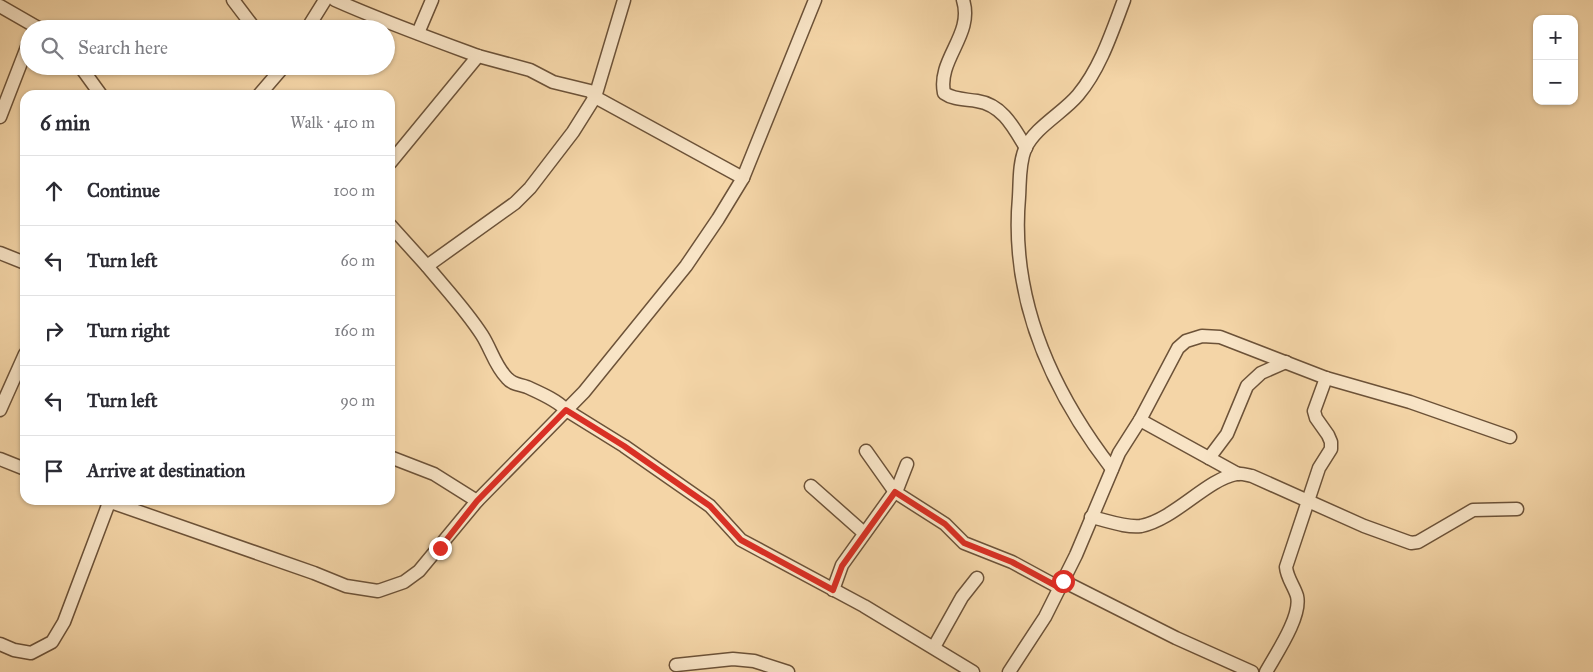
<!DOCTYPE html>
<html lang="en">
<head>
<meta charset="utf-8">
<style>
  body { margin:0; font-family:"IM FELL Great Primer",serif; background:#f2f2f3; color:#2b2b33 }
  .controls { position:absolute; right:15px; top:15px; display:grid; overflow:hidden; border-radius:10px; box-shadow:0 1px 4px #0004 }
  .controls button { width:45px; height:45px; display:grid; place-items:center; padding:0; border:0; border-bottom:1px solid #e1e1e2; background:#fff; color:#2b2b33; font:25px sans-serif }
  .stop { position:absolute; width:15px; height:15px; margin:-11px; border:4px solid #d93025; border-radius:50%; background:#fff }
  .stop.end { background:#d93025; border-color:#fff; box-shadow:0 1px 5px #0008 }
  .list { margin:0; padding:0; list-style:none }
  h2 { display:flex; justify-content:space-between; align-items:center; height:65px; margin:0; padding:0 20px; font-size:21px }
  h2 small { font-size:16px; font-weight:400; color:#7c7c81 }
  .list li { display:grid; grid-template-columns:32px 1fr auto; gap:15px; align-items:center; box-sizing:border-box; height:70px; padding:0 20px; border-top:1px solid #e1e1e2 }
  .list b { display:block; font-size:19px; white-space:nowrap }
  .list em { font-size:16px; font-style:normal; color:#7c7c81 }
  .icon { flex:none; width:28px; height:28px; fill:none; stroke:currentColor; stroke-width:2; stroke-linecap:round; stroke-linejoin:round }
  .map { position:relative; flex:none; width:1593px; height:672px; overflow:hidden }
  .search { position:absolute; background:#fff; box-shadow:0 1px 4px #0004; left:20px; top:20px; width:375px; height:55px; display:flex; align-items:center; gap:12px; box-sizing:border-box; padding:0 18px; border-radius:28px; color:#7c7c81; font-size:19px }
  .panel { position:absolute; background:#fff; box-shadow:0 1px 4px #0004; left:20px; top:90px; width:375px; height:415px; border-radius:15px }
  .map>svg:first-child { display:block }
</style>
</head>
<body>
<div class="map">
<svg width="1593" height="672" viewBox="0 0 1593 672">
  <rect width="100%" height="100%" fill="#f4d5a7"/>
  <filter id="stains"><feTurbulence type="fractalNoise" baseFrequency=".004" numOctaves="4"/><feColorMatrix values="0 0 0 0 .2 0 0 0 0 .09 0 0 0 0 .02 0 0 0 .5 -.17"/></filter>
  <radialGradient id="worn" r=".72"><stop offset=".6" stop-color="#630" stop-opacity="0"/><stop offset="1" stop-color="#630" stop-opacity=".3"/></radialGradient>
  <g fill="none" stroke-linecap="round" stroke-linejoin="round">
    <!-- street casing -->
    <g stroke="#6c5238" stroke-width="15">
      <g id="street">
        <path d="M 233,0 L 255,29"/>
        <path d="M 335,0 C 382,21 429,38 478,56"/>
        <path d="M 963,0 C 974,35 937,59 944,93 C 954,100 965,99 977,101 C 1003,105 1014,128 1026,148"/>
        <path d="M 0,6 L 40,29"/>
        <path d="M 307,29 L 325,0"/>
        <path d="M 418,33 L 432,0"/>
        <path d="M 80,66 L 101,95"/>
        <path d="M 259,95 L 284,66"/>
        <path d="M 0,117 L 29,42"/>
        <path d="M 390,163 L 478,56 L 530,70 L 553,82 L 590,91 L 595,97 L 743,178"/>
        <path d="M 390,225 L 427,266 L 515,203 L 530,188 L 573,132 L 595,97 L 624,0"/>
        <path d="M 0,253 L 25,263"/>
        <path d="M 427,266 C 445,288 466,310 482,335 C 491,349 495,366 507,378 C 513,385 519,384 527,387 C 540,393 557,400 566,410 L 624,446 L 710,506 L 741,540 L 864,606 L 973,672"/>
        <path d="M 0,410 L 25,354"/>
        <path d="M 1140,420 L 1238,474"/>
        <path d="M 866,451 L 895,492 L 945,524 L 964,543 L 1012,562 L 1060,588"/>
        <path d="M 390,457 L 434,474 L 477,501"/>
        <path d="M 1209,458 L 1227,434 L 1247,386 L 1261,373 L 1286,362"/>
        <path d="M 0,459 L 25,469"/>
        <path d="M 1112,469 C 1051,390 1010,298 1019,197 C 1020,181 1019,164 1025,149 C 1035,127 1063,113 1078,95 C 1100,69 1112,32 1124,0"/>
        <path d="M 811,486 L 864,533"/>
        <path d="M 105,500 L 314,573 L 346,586 L 378,591 L 404,582 L 419,571 L 477,501 L 584,392 L 686,266 L 718,219 L 743,178 L 815,0"/>
        <path d="M 1091,517 C 1106,520 1125,528 1141,526 C 1175,519 1206,480 1236,474 C 1241,473 1247,475 1252,476 L 1364,526 L 1411,543 L 1418,542 L 1473,510 L 1517,509"/>
        <path d="M 1063,581 L 1176,638 L 1252,672"/>
        <path d="M 833,590 L 842,565 L 898,487 L 907,464"/>
        <path d="M 0,644 L 14,650 L 31,653 L 52,642 L 64,622 L 110,500"/>
        <path d="M 934,647 L 962,597 L 977,578"/>
        <path d="M 676,665 L 733,659 L 754,661 L 788,672"/>
        <path d="M 1009,672 L 1045,617 L 1076,555 L 1119,453 L 1140,420 L 1178,348 L 1186,341 L 1202,336 L 1220,337 L 1326,378 L 1410,402 L 1510,437"/>
        <path d="M 1266,672 C 1276,654 1302,616 1297,596 C 1294,586 1287,578 1286,567 L 1319,468 L 1331,449 L 1331,442 L 1328,435 L 1316,418 L 1314,411 L 1326,378"/>
      </g>
    </g>
    <!-- street -->
    <use href="#street" stroke="#f8e4c6" stroke-width="12"/>
  </g>
  <g fill="none" stroke-linecap="round" stroke-linejoin="round">
    <!-- route -->
    <path stroke="#d93025" stroke-width="6" d="M 440,548 L 477,501 L 566,410 L 624,446 L 710,506 L 741,540 L 833,590 L 842,566 L 895,492 L 945,524 L 964,543 L 1012,562 L 1060,588 L 1063,581"/>
  </g>
  <rect width="100%" height="100%" filter="url(#stains)"/>
  <rect width="100%" height="100%" fill="url(#worn)"/>
</svg>
<div class="controls">
<button>+</button>
<button>−</button>
</div>
<div class="stop" style="left:1063px;top:581px"></div>
<div class="stop end" style="left:440px;top:548px"></div>
<div class="search"><svg class="icon" aria-label="search" viewBox="0 0 24 24"><circle cx="10" cy="10" r="6"/><path d="M15 15l6 6"/></svg>Search here</div>
<section class="panel">
<h2>6 min<small>Walk · 410 m</small></h2>
<ul class="list">
<li><svg class="icon" aria-label="ahead" viewBox="0 0 24 24"><path d="M12 20V5M6 11l6-6 6 6"/></svg><div><b>Continue</b></div><em>100 m</em></li>
<li><svg class="icon" aria-label="left" viewBox="0 0 24 24"><path d="M17 20v-9H6M10 6l-5 5 5 5"/></svg><div><b>Turn left</b></div><em>60 m</em></li>
<li><svg class="icon" aria-label="right" viewBox="0 0 24 24"><path d="M7 20v-9h11M14 6l5 5-5 5"/></svg><div><b>Turn right</b></div><em>160 m</em></li>
<li><svg class="icon" aria-label="left" viewBox="0 0 24 24"><path d="M17 20v-9H6M10 6l-5 5 5 5"/></svg><div><b>Turn left</b></div><em>90 m</em></li>
<li><svg class="icon" aria-label="arrive" viewBox="0 0 24 24"><path d="M6 21V4h12l-3 4 3 4H6"/></svg><div><b>Arrive at destination</b></div></li>
</ul>
</section>
</div>
</body>
</html>
